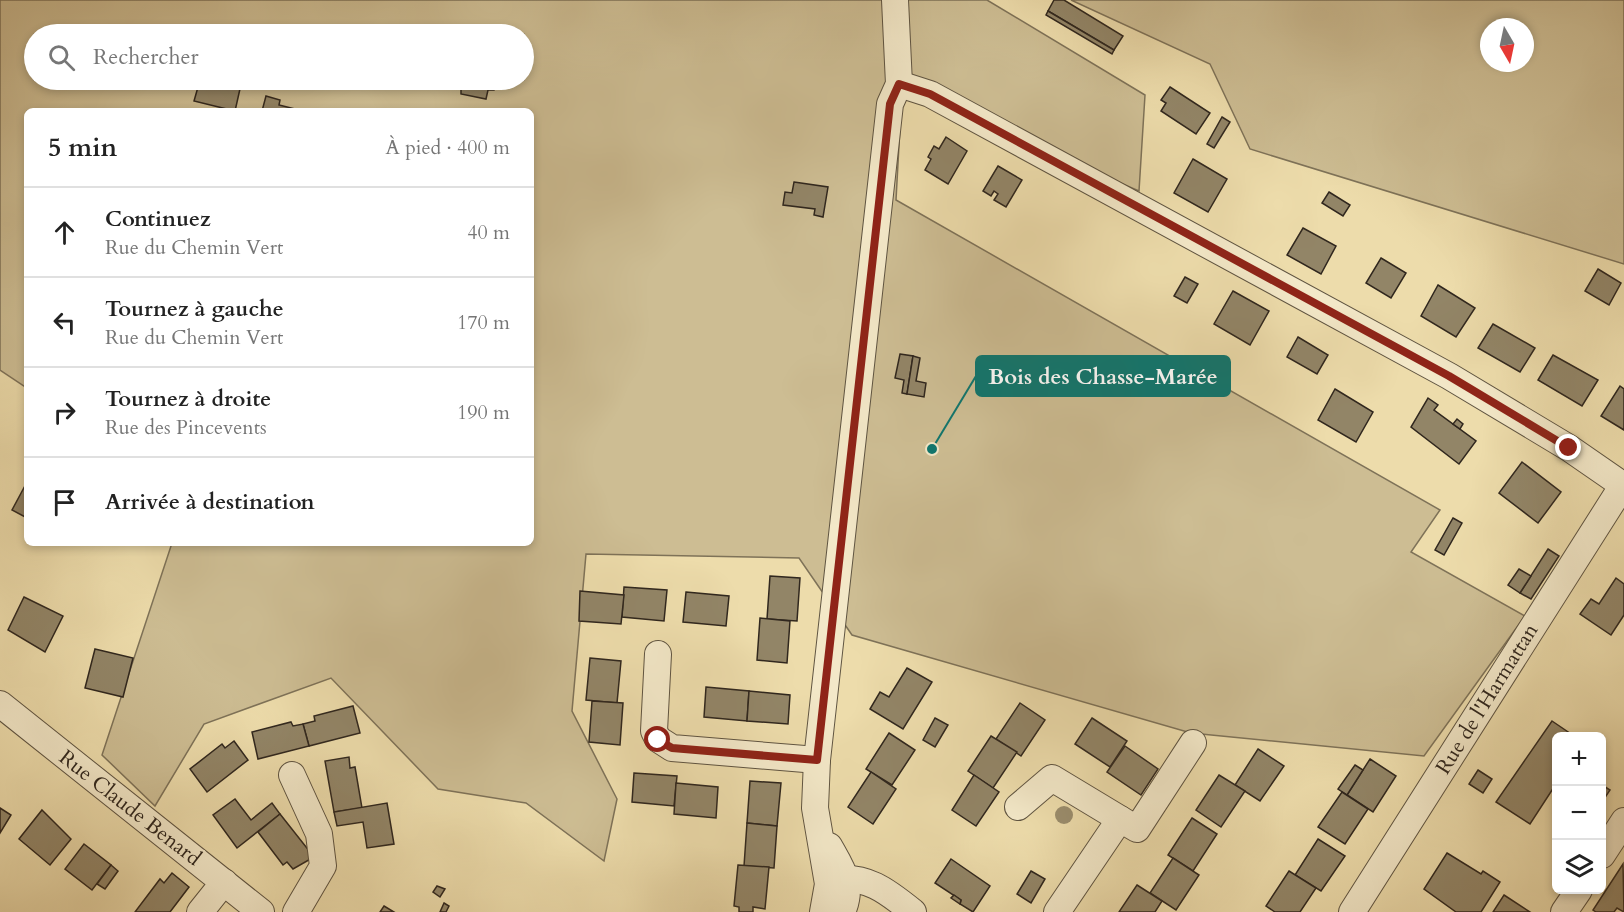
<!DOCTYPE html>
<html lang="fr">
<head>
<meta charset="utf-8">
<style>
  body { margin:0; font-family:Cardo,serif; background:#f2f2f2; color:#222 }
  .controls { position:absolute; right:18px; bottom:18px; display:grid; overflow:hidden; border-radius:9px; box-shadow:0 3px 9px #0003 }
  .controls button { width:54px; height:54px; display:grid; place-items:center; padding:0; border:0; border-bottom:2px solid #e0e0e0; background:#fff; color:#222; font:30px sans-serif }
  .compass { position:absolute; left:1480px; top:18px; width:54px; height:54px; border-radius:50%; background:#fff; box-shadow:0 3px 9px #0003; rotate:171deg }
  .stop { position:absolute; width:18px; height:18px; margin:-14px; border:4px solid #8f2418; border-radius:50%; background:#fff }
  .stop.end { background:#8f2418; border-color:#fff; box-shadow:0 2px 6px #0008 }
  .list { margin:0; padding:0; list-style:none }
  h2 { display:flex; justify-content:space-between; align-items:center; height:78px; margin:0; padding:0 24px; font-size:26px }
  h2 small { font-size:20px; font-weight:400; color:#767676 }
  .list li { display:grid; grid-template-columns:39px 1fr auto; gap:18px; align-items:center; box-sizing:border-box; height:90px; padding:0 24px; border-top:2px solid #e0e0e0 }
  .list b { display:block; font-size:22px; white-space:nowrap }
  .list p { margin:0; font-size:20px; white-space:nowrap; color:#767676 }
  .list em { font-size:20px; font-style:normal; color:#767676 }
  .icon { flex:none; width:33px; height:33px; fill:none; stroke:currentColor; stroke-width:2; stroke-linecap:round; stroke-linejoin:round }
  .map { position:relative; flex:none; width:1624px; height:912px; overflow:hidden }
  .search { position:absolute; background:#fff; box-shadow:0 3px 9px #0003; left:24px; top:24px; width:510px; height:66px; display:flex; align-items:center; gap:15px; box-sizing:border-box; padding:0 21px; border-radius:33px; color:#767676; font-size:22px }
  .panel { position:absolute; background:#fff; box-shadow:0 3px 9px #0003; left:24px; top:108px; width:510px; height:438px; border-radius:9px }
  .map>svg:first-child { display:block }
</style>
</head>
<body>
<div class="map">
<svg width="1624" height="912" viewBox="0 0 1624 912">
  <rect width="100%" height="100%" fill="#eddcab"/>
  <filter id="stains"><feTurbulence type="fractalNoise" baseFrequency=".00333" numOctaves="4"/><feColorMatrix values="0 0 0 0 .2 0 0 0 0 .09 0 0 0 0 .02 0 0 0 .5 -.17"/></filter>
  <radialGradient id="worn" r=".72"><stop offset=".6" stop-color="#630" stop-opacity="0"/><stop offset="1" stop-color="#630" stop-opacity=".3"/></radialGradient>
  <!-- green -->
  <g fill="#cdbd93" stroke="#7e7258" stroke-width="1.5" fill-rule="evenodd">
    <path d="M 0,0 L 987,0 L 1145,95 L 1139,191 L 902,90 L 896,200 L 1440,510 L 1411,552 L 1525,616 L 1424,756 L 1191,733 L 852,635 L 799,558 L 586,554 L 572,711 L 617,799 L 604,861 L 526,803 L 438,789 L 331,678 L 204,724 L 155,806 L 102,755 L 172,543 L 531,543 L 531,111 L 27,111 L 27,388 L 0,370 ZM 34,34 L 524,34 L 524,80 L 34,80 Z"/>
    <path d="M 1071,0 L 1624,0 L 1624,264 L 1250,149 L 1210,64 ZM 1489,27 L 1525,27 L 1525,63 L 1489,63 Z"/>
  </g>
  <!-- building -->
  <g fill="#928567" stroke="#30271e" stroke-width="1.5">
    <path d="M 1054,0 L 1064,0 L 1123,36 L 1114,50 L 1048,11 Z"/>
    <path d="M 1048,11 L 1114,50 L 1112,54 L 1046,15 Z"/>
    <path d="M 200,80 L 242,80 L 235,111 L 194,101 Z"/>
    <path d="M 456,80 L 496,80 L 494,90 L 488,90 L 486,99 L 461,94 L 461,89 L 454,88 Z"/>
    <path d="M 1170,87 L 1210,113 L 1196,134 L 1161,111 L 1166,103 L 1161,100 Z"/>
    <path d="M 266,96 L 280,100 L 279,105 L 303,111 L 262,111 Z"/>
    <path d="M 1222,117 L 1230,122 L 1214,148 L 1207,144 Z"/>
    <path d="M 946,137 L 967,151 L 948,184 L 925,170 L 931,159 L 928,157 L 934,146 L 939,149 Z"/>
    <path d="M 1193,159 L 1227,179 L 1208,212 L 1174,193 Z"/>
    <path d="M 998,166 L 1022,180 L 1006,207 L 994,200 L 998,194 L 994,191 L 991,196 L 983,191 Z"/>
    <path d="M 794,182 L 828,187 L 823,217 L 814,215 L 815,209 L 783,205 L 785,192 L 792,193 Z"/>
    <path d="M 1329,192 L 1350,205 L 1343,216 L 1322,203 Z"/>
    <path d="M 1303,228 L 1336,246 L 1321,274 L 1287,255 Z"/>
    <path d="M 1381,258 L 1406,273 L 1391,298 L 1366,283 Z"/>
    <path d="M 1598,269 L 1621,283 L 1609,305 L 1585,291 Z"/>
    <path d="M 1185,277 L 1198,284 L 1187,303 L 1174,296 Z"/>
    <path d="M 1438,285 L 1475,308 L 1456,337 L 1421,316 Z"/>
    <path d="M 1233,291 L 1269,311 L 1250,345 L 1214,324 Z"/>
    <path d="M 1493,324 L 1535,348 L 1520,372 L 1478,348 Z"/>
    <path d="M 1298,337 L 1328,355 L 1317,374 L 1287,357 Z"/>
    <path d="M 900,354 L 913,356 L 907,394 L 902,393 L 904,380 L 895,378 Z"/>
    <path d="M 1553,355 L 1598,380 L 1582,406 L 1538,380 Z"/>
    <path d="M 913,356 L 920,358 L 916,381 L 926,383 L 924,397 L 907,394 Z"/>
    <path d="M 1620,386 L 1624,389 L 1624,430 L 1601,416 Z"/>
    <path d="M 1335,389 L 1373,412 L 1356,442 L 1318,420 Z"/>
    <path d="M 1428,398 L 1438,405 L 1434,410 L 1476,441 L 1459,464 L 1411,427 Z"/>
    <path d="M 1457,419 L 1463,424 L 1460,429 L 1453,424 Z"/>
    <path d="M 1522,462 L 1561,492 L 1538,523 L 1499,493 Z"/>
    <path d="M 27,482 L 27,518 L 12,510 Z"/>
    <path d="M 1453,518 L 1462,523 L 1444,555 L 1435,550 Z"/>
    <path d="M 1548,549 L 1559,556 L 1531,599 L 1520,593 Z"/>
    <path d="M 1519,569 L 1531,576 L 1520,593 L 1508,585 Z"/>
    <path d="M 770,576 L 800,578 L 797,621 L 767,619 Z"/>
    <path d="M 1616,578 L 1624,584 L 1624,615 L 1611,635 L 1580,614 L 1591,599 L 1599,604 Z"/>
    <path d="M 624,587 L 667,590 L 664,621 L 622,617 Z"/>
    <path d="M 580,591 L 624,595 L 621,624 L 579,621 Z"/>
    <path d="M 686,592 L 729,596 L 726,626 L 683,622 Z"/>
    <path d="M 24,597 L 63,616 L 45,652 L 8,630 Z"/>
    <path d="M 760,618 L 790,621 L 787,663 L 757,660 Z"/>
    <path d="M 95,649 L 133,658 L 123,697 L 85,688 Z"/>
    <path d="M 590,658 L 621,661 L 617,703 L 586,700 Z"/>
    <path d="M 907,668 L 932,682 L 903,729 L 870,709 L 880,692 L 889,697 Z"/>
    <path d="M 706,687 L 749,691 L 747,721 L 704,717 Z"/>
    <path d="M 749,691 L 790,695 L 788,724 L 747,721 Z"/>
    <path d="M 592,701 L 623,703 L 620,745 L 589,742 Z"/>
    <path d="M 1020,703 L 1045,720 L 1021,756 L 996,739 Z"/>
    <path d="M 353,706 L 360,733 L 309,746 L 303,724 L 315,721 L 314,716 Z"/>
    <path d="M 935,718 L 948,725 L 935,747 L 923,740 Z"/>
    <path d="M 1092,718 L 1127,741 L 1110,767 L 1075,744 Z"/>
    <path d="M 1552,721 L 1574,736 L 1556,736 L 1556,784 L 1530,824 L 1496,802 Z"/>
    <path d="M 291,722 L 293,726 L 303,724 L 309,746 L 258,759 L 252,732 Z"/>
    <path d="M 889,733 L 915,750 L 892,785 L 866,769 Z"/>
    <path d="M 991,736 L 1017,752 L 993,788 L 968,771 Z"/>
    <path d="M 234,741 L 248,760 L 207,792 L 190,769 L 222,744 L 225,748 Z"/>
    <path d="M 1125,746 L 1158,769 L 1141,795 L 1107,772 Z"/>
    <path d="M 1258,749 L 1284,766 L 1260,801 L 1235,785 Z"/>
    <path d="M 349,757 L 350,768 L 355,767 L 362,808 L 334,812 L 325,761 Z"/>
    <path d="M 1370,759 L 1396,776 L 1373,812 L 1347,795 Z"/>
    <path d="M 1355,765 L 1363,770 L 1347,795 L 1338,789 Z"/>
    <path d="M 1478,770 L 1492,779 L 1483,793 L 1469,784 Z"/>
    <path d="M 871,772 L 896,789 L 873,824 L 848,807 Z"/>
    <path d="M 634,773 L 677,776 L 674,806 L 632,802 Z"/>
    <path d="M 974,775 L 999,792 L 976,826 L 952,810 Z"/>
    <path d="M 1219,775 L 1245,791 L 1221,827 L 1196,810 Z"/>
    <path d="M 750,781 L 781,783 L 777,826 L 747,823 Z"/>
    <path d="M 676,783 L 718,787 L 716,818 L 674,814 Z"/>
    <path d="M 1602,785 L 1610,790 L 1602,802 Z"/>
    <path d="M 1342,792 L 1368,809 L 1345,844 L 1318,827 Z"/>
    <path d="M 235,799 L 251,820 L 272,803 L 280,814 L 237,848 L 213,815 Z"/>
    <path d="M 387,803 L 394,844 L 367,848 L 363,822 L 337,826 L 334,812 Z"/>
    <path d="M 0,808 L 11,815 L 0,833 Z"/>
    <path d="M 42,810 L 71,839 L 50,865 L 19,839 Z"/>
    <path d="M 280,814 L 314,857 L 293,869 L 287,862 L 283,865 L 258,832 Z"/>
    <path d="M 1192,818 L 1217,834 L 1193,871 L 1168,855 Z"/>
    <path d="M 747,823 L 777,826 L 774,868 L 744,866 Z"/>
    <path d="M 1318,839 L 1345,856 L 1321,891 L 1295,875 Z"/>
    <path d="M 84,844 L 111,865 L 92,890 L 65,869 Z"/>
    <path d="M 1447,853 L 1481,874 L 1483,871 L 1500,882 L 1481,912 L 1456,912 L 1424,889 Z"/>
    <path d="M 1173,858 L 1199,875 L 1176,910 L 1150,893 Z"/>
    <path d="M 951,859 L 990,886 L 973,912 L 960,904 L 961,900 L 935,883 Z"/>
    <path d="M 1623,864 L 1624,912 L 1617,908 L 1614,912 L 1596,912 L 1593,910 Z"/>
    <path d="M 111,865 L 118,871 L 105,889 L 97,884 Z"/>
    <path d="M 738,865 L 769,867 L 765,909 L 753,907 L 753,912 L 739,912 L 739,907 L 734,906 Z"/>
    <path d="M 1031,871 L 1045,879 L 1031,903 L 1017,894 Z"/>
    <path d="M 1289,871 L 1316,888 L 1300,912 L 1275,912 L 1266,906 Z"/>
    <path d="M 172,873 L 189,887 L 170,912 L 135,912 L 160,879 L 164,883 Z"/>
    <path d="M 1137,885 L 1162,901 L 1155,912 L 1119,912 Z"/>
    <path d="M 437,886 L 445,889 L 440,897 L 433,892 Z"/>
    <path d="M 954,895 L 961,900 L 960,904 L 951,898 Z"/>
    <path d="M 1504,895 L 1530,912 L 1493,912 Z"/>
    <path d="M 444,903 L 449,906 L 446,912 L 440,912 Z"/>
    <path d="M 384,906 L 394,912 L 380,912 Z"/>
  </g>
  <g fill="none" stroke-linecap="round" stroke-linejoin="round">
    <!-- minor casing -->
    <g stroke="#5f5441" stroke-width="28">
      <g id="minor">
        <path d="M 899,84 L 930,94 L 1449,376 L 1569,448 L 1624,486"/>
        <path d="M 658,654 L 654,731 L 658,739 L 672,748 L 817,760"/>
        <path d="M 0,704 L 261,912"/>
        <path d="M 292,775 L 319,834 L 323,866 L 296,912"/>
        <path d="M 1018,807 L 1052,778 L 1120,819"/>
        <path d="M 829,846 C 842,869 854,885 842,912"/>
        <path d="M 1602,855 L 1624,821"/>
        <path d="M 831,880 C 866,874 887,891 913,912"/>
        <path d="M 200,912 L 224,882"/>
        <path d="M 823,912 L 828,884 L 815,808 L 817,760 L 890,104 L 899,84 L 895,0"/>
        <path d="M 1057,912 L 1120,819 L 1137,829 L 1193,743"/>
        <path d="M 1352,912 L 1623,485"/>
        <path d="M 1564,912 L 1579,890"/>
      </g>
    </g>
    <!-- minor -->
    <use href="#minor" stroke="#f3e8c8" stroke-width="26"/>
  </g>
  <!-- trees -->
  <circle fill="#9a8d6d" cx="1064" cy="815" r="9"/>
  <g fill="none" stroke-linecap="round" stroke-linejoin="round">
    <!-- route -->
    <path stroke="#8f2418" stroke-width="8" d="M 658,740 L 672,748 L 817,760 L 890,104 L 899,84 L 930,94 L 1449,376 L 1569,448"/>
  </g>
  <g text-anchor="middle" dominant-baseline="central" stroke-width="4.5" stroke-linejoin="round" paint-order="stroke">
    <!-- street labels -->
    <g font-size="21" fill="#30271e" stroke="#f3e8c8">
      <text transform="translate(1487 699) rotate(-58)">Rue de l'Harmattan</text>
      <text transform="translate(130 808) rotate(38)">Rue Claude Benard</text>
    </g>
  </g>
  <!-- callouts -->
  <path fill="none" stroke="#0f766e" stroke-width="2" d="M932 449L976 376"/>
  <circle fill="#0f766e" stroke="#f3e8c8" stroke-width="2" cx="932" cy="449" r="6"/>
  <rect fill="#0f766e" stroke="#0f766e" stroke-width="2" x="976" y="356" width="254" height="40" rx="6"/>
  <g font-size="22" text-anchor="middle" font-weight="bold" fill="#fff">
    <text x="1103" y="384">Bois des Chasse-Marée</text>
  </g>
  <rect width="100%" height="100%" filter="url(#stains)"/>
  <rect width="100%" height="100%" fill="url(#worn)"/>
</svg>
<div class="controls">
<button>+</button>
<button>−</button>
<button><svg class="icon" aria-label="layers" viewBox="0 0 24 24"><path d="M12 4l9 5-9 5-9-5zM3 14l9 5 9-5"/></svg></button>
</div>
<svg class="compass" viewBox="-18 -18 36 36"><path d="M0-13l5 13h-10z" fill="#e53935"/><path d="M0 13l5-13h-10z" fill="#767676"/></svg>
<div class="stop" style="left:658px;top:740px"></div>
<div class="stop end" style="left:1569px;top:448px"></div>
<div class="search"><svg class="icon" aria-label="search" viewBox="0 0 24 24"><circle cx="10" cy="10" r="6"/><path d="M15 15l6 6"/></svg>Rechercher</div>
<section class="panel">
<h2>5 min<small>À pied · 400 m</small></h2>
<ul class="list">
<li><svg class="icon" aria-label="ahead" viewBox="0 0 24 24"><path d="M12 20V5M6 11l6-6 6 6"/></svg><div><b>Continuez</b><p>Rue du Chemin Vert</p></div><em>40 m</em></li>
<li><svg class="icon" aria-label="left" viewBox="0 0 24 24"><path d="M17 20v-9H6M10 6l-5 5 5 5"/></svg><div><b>Tournez à gauche</b><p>Rue du Chemin Vert</p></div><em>170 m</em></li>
<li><svg class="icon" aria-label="right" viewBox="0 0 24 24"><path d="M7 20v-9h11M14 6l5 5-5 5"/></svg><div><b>Tournez à droite</b><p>Rue des Pincevents</p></div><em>190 m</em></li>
<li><svg class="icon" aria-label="arrive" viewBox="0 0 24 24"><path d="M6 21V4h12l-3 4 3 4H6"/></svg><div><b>Arrivée à destination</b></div></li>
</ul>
</section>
</div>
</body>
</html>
